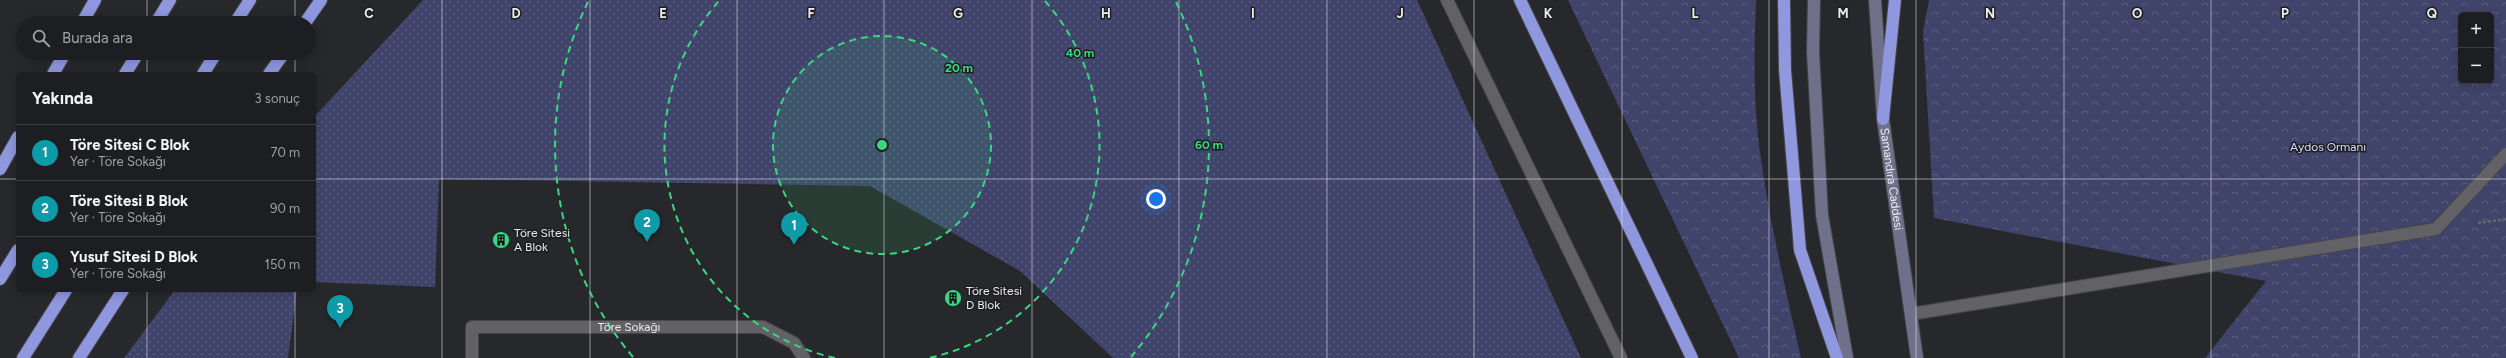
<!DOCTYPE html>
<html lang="tr">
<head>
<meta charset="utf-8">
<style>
  body { margin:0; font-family:Figtree,sans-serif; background:#25272a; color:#f1f3f6 }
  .controls { position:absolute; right:12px; top:12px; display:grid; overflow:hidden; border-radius:6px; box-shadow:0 2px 10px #0003 }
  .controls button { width:36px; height:36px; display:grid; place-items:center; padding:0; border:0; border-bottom:1px solid #3b3c3f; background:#1d1e21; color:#f1f3f6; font:20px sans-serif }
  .you { position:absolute; left:1156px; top:199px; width:14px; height:14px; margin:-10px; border:3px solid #fff; border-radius:50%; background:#1a73e8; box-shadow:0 0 0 6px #1a73e833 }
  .badge { display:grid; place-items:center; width:26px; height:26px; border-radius:50%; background:#3ad77f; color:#fff; font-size:13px; font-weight:700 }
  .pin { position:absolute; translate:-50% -33px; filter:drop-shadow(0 1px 2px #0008) }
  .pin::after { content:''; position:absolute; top:21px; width:14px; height:12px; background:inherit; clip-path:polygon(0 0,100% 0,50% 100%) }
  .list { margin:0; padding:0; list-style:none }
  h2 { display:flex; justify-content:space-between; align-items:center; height:52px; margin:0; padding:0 16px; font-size:17px }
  h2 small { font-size:13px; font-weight:400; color:#a0a2a5 }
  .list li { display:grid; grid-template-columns:26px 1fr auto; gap:12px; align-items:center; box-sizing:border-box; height:56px; padding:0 16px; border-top:1px solid #3b3c3f }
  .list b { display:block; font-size:15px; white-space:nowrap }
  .list p { margin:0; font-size:13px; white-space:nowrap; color:#a0a2a5 }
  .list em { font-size:13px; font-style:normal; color:#a0a2a5 }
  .icon { flex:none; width:22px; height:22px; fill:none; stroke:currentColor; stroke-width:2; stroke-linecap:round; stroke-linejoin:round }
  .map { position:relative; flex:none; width:2506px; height:358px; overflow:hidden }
  .search { position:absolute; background:#1d1e21; box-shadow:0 2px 10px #0003; left:16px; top:16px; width:300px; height:44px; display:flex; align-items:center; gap:10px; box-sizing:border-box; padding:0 14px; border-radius:22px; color:#a0a2a5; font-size:15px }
  .panel { position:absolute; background:#1d1e21; box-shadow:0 2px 10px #0003; left:16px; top:72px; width:300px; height:220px; border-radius:6px }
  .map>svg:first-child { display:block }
</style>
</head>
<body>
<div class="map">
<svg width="2506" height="358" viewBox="0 0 2506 358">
  <defs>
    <pattern id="grass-dots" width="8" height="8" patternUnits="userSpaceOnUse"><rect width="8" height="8" fill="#40446a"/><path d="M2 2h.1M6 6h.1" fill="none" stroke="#5c5f80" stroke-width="1.8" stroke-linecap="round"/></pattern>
    <pattern id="forest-crowns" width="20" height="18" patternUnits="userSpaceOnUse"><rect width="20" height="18" fill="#40446a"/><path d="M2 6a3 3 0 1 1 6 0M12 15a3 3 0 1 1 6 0" fill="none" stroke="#5c5f80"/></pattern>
  </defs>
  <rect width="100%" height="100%" fill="#27282c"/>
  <!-- grass -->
  <g fill="url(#grass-dots)">
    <path d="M 423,0 L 1417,0 L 1581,358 L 1113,358 L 1020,271 L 870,186 L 439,179 L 435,287 L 314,282 L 314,117 Z"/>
    <path d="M 175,290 L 297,290 L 288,358 L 124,358 Z"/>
  </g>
  <!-- forest -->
  <g fill="url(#forest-crowns)" fill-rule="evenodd">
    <path d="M 1568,0 L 1756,0 C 1754,50 1753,102 1760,152 C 1769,221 1786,290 1801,358 L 1739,358 Z"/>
    <path d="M 1929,0 L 2506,0 L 2506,358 L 2205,358 L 2266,281 L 1934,218 L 1923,31 ZM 2461,15 L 2491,15 L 2491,81 L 2461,81 Z"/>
  </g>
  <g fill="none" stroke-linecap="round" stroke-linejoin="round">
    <!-- service casing -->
    <g stroke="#454649" stroke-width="14">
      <g id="service">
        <path d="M 1447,0 L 1621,358"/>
        <path d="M 1911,314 L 2436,229 L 2506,154"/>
      </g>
    </g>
    <!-- minor casing -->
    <g stroke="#454649" stroke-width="14">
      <g id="minor">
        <path id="s1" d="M 472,358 L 472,327 L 763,327 L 794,343 L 804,358"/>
      </g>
    </g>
    <!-- secondary casing -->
    <g stroke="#454649" stroke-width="14">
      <g id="secondary">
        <path d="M 1814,0 L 1813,52 L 1822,215 L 1847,358"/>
        <path id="s2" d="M 1875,0 L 1883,119 L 1917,358"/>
      </g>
    </g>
    <!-- motorway casing -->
    <g stroke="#454649" stroke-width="14">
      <g id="motorway">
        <path d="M 1520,0 L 1692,358"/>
        <path d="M 1784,0 L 1785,70 L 1800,250 L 1837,358"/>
        <path d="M 82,23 L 95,0"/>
        <path d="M 156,23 L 170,0"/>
        <path d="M 235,23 L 250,0"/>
        <path d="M 305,23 L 321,0"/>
        <path d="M 53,74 L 65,53"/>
        <path d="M 125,74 L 138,53"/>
        <path d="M 203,74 L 216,53"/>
        <path d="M 269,74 L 284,53"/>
        <path d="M 1883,119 L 1895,0"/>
        <path d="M 0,169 L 18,137"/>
        <path d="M 0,279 L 18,250"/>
        <path d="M 23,358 L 66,290"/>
        <path d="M 79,358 L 123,290"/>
      </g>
    </g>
    <!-- path -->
    <path stroke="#68696c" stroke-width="2.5" stroke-dasharray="3 2" stroke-linecap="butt" d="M 2478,223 L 2506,219"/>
    <!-- service -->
    <use href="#service" stroke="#616166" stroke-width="12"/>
    <!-- minor -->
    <use href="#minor" stroke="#616166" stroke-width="12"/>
    <!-- secondary -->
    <use href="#secondary" stroke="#6f718a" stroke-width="12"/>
    <!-- motorway -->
    <use href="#motorway" stroke="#8f97de" stroke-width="12"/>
  </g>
  <!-- grid -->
  <path fill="none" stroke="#ecedef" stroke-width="1" stroke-opacity="0.55" d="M 147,0 L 147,23M 295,0 L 295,23M 442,0 L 442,358M 590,0 L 590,358M 737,0 L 737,358M 884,0 L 884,358M 1032,0 L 1032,358M 1179,0 L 1179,358M 1327,0 L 1327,358M 1474,0 L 1474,358M 1622,0 L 1622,358M 1769,0 L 1769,358M 1916,0 L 1916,358M 2064,0 L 2064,358M 2211,0 L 2211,358M 2359,0 L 2359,358M 147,53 L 147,74M 295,53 L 295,74M 0,179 L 18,179M 314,179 L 2506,179M 147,290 L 147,358M 295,290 L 295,358"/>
  <!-- distance rings -->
  <circle cx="882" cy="145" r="109" fill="#3ad77f" fill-opacity=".12"/>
  <g fill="none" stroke="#3ad77f" stroke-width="2" stroke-dasharray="7 5">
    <circle cx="882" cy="145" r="109"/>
    <path d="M835 358A218 218 0 0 1 719 1M1045 1A218 218 0 0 1 929 358"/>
    <path d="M633 357A327 327 0 0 1 588 2M1176 2A327 327 0 0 1 1131 357"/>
  </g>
  <!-- icons -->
  <defs>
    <g id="building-disc" transform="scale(0.9)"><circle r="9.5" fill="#3ad77f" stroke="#1e1e22"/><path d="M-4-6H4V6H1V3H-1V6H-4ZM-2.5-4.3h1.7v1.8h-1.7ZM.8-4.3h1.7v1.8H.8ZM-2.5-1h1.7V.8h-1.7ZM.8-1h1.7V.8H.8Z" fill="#111"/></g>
  </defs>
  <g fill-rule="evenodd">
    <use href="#building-disc" x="501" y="240"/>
    <use href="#building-disc" x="953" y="298"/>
  </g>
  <g text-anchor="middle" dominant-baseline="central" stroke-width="3" stroke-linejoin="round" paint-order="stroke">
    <!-- park labels -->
    <g font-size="12" fill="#d8ddfa" stroke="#1e1e22">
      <text x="2328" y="147">Aydos Ormanı</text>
    </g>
    <!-- street labels -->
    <g font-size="12" fill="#ecedef" stroke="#1e1e22">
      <text stroke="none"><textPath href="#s2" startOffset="180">Samandıra Caddesi</textPath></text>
      <text stroke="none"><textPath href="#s1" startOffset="188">Töre Sokağı</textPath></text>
    </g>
    <!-- poi labels -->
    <g font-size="12" fill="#ecedef" stroke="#1e1e22" text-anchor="start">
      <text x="514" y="233">Töre Sitesi<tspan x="514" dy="14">A Blok</tspan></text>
      <text x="966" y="291">Töre Sitesi<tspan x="966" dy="14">D Blok</tspan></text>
    </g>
  </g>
  <g font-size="13" text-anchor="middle" font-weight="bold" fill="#ecedef" stroke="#1e1e22" stroke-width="3" stroke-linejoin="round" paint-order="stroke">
    <text x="369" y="18">C</text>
    <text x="516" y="18">D</text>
    <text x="663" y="18">E</text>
    <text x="811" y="18">F</text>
    <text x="958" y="18">G</text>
    <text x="1106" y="18">H</text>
    <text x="1253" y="18">I</text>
    <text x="1400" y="18">J</text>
    <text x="1548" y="18">K</text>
    <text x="1695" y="18">L</text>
    <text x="1843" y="18">M</text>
    <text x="1990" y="18">N</text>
    <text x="2137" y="18">O</text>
    <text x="2285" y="18">P</text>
    <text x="2432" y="18">Q</text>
  </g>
  <circle cx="882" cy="145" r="6" fill="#3ad77f" stroke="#1e1e22" stroke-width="2"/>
  <g font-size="12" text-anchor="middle" font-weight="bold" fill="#3ad77f" stroke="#1e1e22" stroke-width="3" stroke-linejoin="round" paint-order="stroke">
    <text x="1080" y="57">40 m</text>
    <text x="959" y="72">20 m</text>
    <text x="1209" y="149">60 m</text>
  </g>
</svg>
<div class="controls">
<button>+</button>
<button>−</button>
</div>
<div class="you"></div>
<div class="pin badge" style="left:794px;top:245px;background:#0f9aa8">1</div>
<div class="pin badge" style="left:647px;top:242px;background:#0f9aa8">2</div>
<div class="pin badge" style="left:340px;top:328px;background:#0f9aa8">3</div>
<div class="search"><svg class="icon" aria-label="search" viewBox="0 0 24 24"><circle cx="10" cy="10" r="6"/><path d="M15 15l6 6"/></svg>Burada ara</div>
<section class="panel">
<h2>Yakında<small>3 sonuç</small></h2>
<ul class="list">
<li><span class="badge" style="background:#0f9aa8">1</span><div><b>Töre Sitesi C Blok</b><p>Yer · Töre Sokağı</p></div><em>70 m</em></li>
<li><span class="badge" style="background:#0f9aa8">2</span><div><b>Töre Sitesi B Blok</b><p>Yer · Töre Sokağı</p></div><em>90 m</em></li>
<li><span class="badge" style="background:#0f9aa8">3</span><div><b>Yusuf Sitesi D Blok</b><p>Yer · Töre Sokağı</p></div><em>150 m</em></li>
</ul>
</section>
</div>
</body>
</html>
